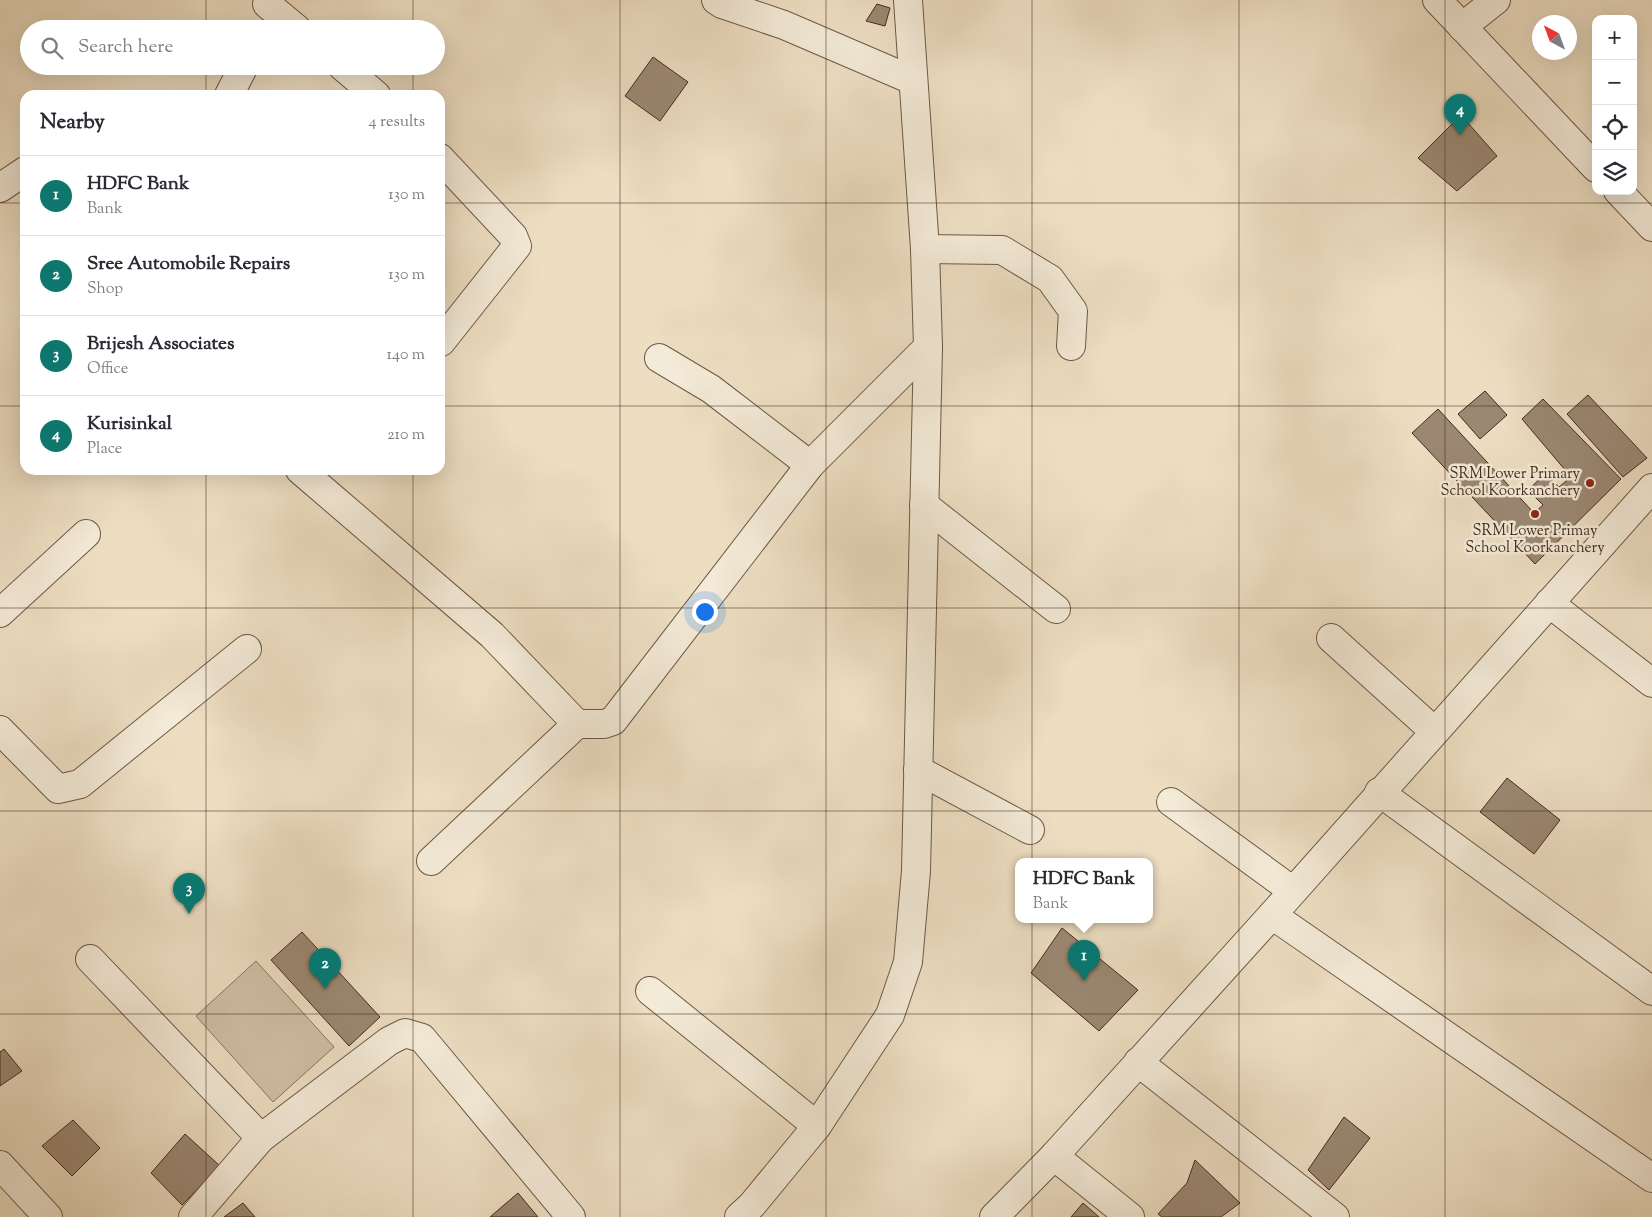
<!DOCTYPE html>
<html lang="en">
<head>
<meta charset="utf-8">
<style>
  body { margin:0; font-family:"Sorts Mill Goudy",serif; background:#f2f2f3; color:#2b2b33 }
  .controls { position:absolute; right:15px; top:15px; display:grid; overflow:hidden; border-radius:10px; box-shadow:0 5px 20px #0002 }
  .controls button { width:45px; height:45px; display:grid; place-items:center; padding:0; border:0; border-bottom:1px solid #e1e1e2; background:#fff; color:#2b2b33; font:25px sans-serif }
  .compass { position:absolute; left:1532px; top:15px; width:45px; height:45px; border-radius:50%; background:#fff; box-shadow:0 5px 20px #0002; rotate:319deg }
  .you { position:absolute; left:704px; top:611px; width:18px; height:18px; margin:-12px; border:4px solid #fff; border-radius:50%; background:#1a73e8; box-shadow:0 0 0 8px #1a73e833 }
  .badge { display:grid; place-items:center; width:32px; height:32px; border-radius:50%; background:#0f766e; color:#fff; font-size:16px; font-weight:700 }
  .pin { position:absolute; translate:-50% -41px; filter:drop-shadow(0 1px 2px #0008) }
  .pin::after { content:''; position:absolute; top:26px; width:18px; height:15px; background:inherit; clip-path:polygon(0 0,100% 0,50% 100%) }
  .popup { position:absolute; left:1015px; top:858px; width:138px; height:65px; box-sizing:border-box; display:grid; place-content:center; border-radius:10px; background:#fff; filter:drop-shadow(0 1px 4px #0005); font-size:16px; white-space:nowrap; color:#7c7c81 }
  .popup b { font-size:19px; color:#2b2b33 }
  .popup::after { content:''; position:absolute; left:50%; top:100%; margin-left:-10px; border:10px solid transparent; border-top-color:#fff }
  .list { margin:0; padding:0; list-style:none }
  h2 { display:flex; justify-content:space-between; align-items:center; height:65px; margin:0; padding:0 20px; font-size:21px }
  h2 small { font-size:16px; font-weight:400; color:#7c7c81 }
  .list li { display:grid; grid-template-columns:32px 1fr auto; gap:15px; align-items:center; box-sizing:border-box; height:80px; padding:0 20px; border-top:1px solid #e1e1e2 }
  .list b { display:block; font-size:19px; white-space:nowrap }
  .list p { margin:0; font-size:16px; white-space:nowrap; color:#7c7c81 }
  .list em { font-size:16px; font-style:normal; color:#7c7c81 }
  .icon { flex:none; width:28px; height:28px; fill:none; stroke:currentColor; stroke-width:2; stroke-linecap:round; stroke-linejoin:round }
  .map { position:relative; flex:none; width:1652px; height:1217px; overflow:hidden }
  .search { position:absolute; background:#fff; box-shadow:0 5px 20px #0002; left:20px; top:20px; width:425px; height:55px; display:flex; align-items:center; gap:12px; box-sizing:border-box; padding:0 18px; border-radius:28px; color:#7c7c81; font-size:19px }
  .panel { position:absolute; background:#fff; box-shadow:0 5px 20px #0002; left:20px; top:90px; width:425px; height:385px; border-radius:15px }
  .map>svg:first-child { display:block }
</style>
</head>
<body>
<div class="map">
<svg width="1652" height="1217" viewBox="0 0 1652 1217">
  <rect width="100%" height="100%" fill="#eddec2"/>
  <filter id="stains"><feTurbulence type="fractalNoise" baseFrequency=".004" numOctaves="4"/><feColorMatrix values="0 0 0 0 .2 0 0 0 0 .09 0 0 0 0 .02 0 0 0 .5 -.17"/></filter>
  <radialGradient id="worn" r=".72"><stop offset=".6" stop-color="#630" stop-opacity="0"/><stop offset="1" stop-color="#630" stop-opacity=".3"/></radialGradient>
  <!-- green -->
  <path fill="#d0c0a6" stroke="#897662" d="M 256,961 L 334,1047 L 273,1102 L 196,1016 Z"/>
  <!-- building -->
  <g fill="#9b8873" stroke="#422b1e">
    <path d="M 877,4 L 890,8 L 885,26 L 866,21 Z"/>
    <path d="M 653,57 L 688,82 L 660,121 L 625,96 Z"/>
    <path d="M 1461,115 L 1497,156 L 1457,191 L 1418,158 Z"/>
    <path d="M 1485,391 L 1507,415 L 1480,439 L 1458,414 Z"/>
    <path d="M 1588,395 L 1647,458 L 1623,477 L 1567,414 Z"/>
    <path d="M 1543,399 L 1621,479 L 1535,564 L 1412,433 L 1438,409 L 1534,513 L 1543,505 L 1528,490 L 1545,474 L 1559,487 L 1571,477 L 1522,419 Z"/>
    <path d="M 1507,778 L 1560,820 L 1534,854 L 1480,812 Z"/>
    <path d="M 1062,928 L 1138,990 L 1099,1031 L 1031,973 Z"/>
    <path d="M 302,932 L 380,1017 L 349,1046 L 271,960 Z"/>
    <path d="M 4,1049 L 22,1071 L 0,1086 L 0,1052 Z"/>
    <path d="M 1344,1117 L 1370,1138 L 1329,1190 L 1308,1170 Z"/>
    <path d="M 73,1120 L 100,1148 L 72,1176 L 42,1146 Z"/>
    <path d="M 185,1134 L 220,1166 L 182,1205 L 151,1173 Z"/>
    <path d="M 1195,1160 L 1240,1203 L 1221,1217 L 1162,1217 L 1158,1214 L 1187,1183 Z"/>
    <path d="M 518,1193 L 538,1217 L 490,1217 Z"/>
    <path d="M 243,1203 L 255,1217 L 224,1217 Z"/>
    <path d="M 1083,1203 L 1099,1217 L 1071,1217 Z"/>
  </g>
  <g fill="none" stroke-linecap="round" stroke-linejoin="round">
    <!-- minor casing -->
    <g stroke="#6d5847" stroke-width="30">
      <g id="minor">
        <path d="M 716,0 L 722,4 L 784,25 L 912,80"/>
        <path d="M 1437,0 L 1596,168"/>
        <path d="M 267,4 L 297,29"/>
        <path d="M 1462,27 L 1496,0"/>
        <path d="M 342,66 L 376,95"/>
        <path d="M 229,95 L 244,66"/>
        <path d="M 440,158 L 513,236 L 517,246 L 441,342"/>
        <path d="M 0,188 L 25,171"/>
        <path d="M 1618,191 L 1652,227"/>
        <path d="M 925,249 L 1002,250 L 1050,279 L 1073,311 L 1071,346"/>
        <path d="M 659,358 L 711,389 L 810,465"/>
        <path d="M 300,470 L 492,635 L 577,724 L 431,861"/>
        <path d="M 924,505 L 1056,609"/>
        <path d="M 1549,603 L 1652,683"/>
        <path d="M 0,613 L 86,534"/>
        <path d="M 1331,638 L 1434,731"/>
        <path d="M 577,724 L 604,724 L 613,721 L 810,465 L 928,347"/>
        <path d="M 0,730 L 58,789 L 80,784 L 247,649"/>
        <path d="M 918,770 L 1030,830"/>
        <path d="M 1379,792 L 1652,991"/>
        <path d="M 1171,802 L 1293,891"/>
        <path d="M 1272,915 L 1652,1178"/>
        <path d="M 90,959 L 261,1138"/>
        <path d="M 650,991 L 817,1126"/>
        <path d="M 1138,1062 L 1335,1217"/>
        <path d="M 1054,1156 L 1130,1217"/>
        <path d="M 0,1165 L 48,1217"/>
        <path d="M 193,1217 L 261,1138 L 389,1041 L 405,1033 L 422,1038 L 571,1217"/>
        <path d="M 739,1217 L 752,1205 L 817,1126 L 890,1015 L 908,962 L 916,871 L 928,347 L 925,249 L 908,0"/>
        <path d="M 994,1217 L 1054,1156 L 1272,915 L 1652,488"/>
      </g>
    </g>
    <!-- minor -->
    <use href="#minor" stroke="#f3ead7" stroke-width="28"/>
  </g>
  <!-- grid -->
  <path fill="none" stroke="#422b1e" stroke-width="1" stroke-opacity="0.55" d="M 206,0 L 206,29M 413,0 L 413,29M 620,0 L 620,1217M 826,0 L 826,1217M 1032,0 L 1032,1217M 1239,0 L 1239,1217M 1445,0 L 1445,1217M 206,66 L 206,95M 413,66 L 413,95M 0,203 L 25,203M 440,203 L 1652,203M 0,406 L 25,406M 440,406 L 1652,406M 206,470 L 206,1217M 413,470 L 413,1217M 0,608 L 1652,608M 0,811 L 1652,811M 0,1014 L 1652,1014"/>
  <!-- markers -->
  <g fill="#8f2418" stroke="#f3ead7" stroke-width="2">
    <circle cx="1590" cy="483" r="5"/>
    <circle cx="1535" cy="514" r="5"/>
  </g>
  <g text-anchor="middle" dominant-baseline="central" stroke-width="5" stroke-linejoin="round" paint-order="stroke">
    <!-- poi labels -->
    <g font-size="15" fill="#422b1e" stroke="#f3ead7" text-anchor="end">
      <text x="1580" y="474">SRM Lower Primary<tspan x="1580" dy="17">School Koorkanchery</tspan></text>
      <text x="1535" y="531" text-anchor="middle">SRM Lower Primay<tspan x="1535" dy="17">School Koorkanchery</tspan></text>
    </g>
  </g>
  <rect width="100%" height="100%" filter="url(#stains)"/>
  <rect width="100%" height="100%" fill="url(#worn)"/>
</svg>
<div class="controls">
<button>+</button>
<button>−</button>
<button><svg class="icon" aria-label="locate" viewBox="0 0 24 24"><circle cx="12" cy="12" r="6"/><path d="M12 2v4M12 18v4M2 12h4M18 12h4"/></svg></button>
<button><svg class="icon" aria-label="layers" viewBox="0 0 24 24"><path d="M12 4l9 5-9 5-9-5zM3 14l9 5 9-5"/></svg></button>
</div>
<svg class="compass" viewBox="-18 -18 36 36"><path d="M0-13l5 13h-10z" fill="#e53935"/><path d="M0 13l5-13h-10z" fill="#7c7c81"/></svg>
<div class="you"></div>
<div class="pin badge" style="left:1084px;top:981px">1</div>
<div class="popup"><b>HDFC Bank</b>Bank</div>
<div class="pin badge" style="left:325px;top:989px">2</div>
<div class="pin badge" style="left:189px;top:914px">3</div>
<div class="pin badge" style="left:1460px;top:135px">4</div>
<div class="search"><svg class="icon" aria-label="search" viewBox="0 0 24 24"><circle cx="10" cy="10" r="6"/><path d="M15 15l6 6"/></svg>Search here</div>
<section class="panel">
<h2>Nearby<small>4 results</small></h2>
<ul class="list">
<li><span class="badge">1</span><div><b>HDFC Bank</b><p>Bank</p></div><em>130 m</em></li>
<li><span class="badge">2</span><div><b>Sree Automobile Repairs</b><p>Shop</p></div><em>130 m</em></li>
<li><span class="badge">3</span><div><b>Brijesh Associates</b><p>Office</p></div><em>140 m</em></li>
<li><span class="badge">4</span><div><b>Kurisinkal</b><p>Place</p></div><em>210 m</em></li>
</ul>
</section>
</div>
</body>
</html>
